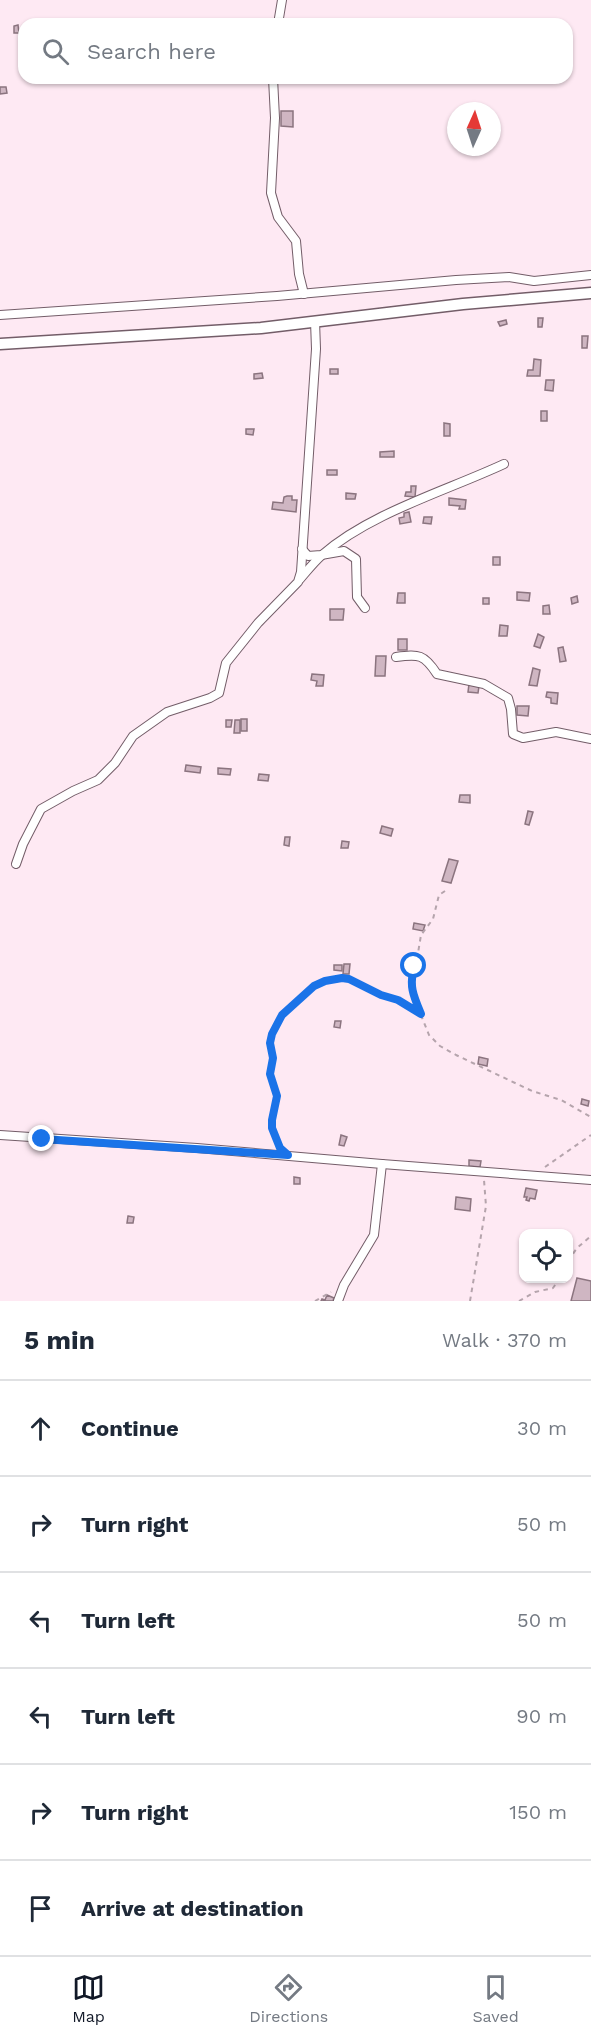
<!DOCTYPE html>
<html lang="en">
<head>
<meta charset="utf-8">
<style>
  body { margin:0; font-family:"Work Sans",sans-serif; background:#f6f6f7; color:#1f2937 }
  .controls { position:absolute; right:18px; bottom:18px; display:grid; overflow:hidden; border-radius:12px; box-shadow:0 2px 4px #0004 }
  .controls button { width:54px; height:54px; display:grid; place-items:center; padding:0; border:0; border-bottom:2px solid #e0e1e3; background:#fff; color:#1f2937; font:30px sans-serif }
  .compass { position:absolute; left:447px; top:102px; width:54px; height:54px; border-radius:50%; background:#fff; box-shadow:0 2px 4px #0004; rotate:3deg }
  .stop { position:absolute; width:18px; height:18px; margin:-14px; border:4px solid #1a73e8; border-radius:50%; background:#fff }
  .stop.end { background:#1a73e8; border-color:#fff; box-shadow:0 2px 6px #0008 }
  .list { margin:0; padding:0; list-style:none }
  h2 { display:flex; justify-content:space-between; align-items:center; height:78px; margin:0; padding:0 24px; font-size:26px }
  h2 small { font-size:20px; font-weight:400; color:#747a83 }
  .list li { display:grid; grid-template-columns:39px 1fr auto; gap:18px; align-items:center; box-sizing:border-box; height:96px; padding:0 24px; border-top:2px solid #e0e1e3 }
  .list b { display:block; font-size:22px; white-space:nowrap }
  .list em { font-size:20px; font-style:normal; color:#747a83 }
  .icon { flex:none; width:33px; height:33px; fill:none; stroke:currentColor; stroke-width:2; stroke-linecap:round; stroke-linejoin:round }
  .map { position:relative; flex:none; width:591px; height:1301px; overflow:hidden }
  .search { position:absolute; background:#fff; box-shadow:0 2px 4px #0004; left:18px; right:18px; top:18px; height:66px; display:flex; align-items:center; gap:15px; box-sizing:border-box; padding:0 21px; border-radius:18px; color:#747a83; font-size:22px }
  .sheet { height:654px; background:#fff }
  nav { display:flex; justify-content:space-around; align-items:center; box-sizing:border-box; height:84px; border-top:2px solid #e0e1e3; background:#fff; font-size:16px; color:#747a83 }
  nav a { display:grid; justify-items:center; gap:3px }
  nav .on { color:#111827 }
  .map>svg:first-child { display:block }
</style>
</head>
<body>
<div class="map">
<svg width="591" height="1301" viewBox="0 0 591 1301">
  <rect width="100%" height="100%" fill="#fee9f3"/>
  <!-- building -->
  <g fill="#cfb6c2" stroke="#8b747f" stroke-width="1.5">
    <path d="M 18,25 L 19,33 L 14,33 L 14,26 Z"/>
    <path d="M 0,87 L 6,87 L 7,93 L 0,94 Z"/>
    <path d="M 281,111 L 293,111 L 293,127 L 281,126 Z"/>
    <path d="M 538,318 L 543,318 L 542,327 L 538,327 Z"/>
    <path d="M 506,320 L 507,324 L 500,326 L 498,322 Z"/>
    <path d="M 582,336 L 588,336 L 587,348 L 582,348 Z"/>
    <path d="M 534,359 L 541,360 L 540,376 L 527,376 L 528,370 L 533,370 Z"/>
    <rect x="330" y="369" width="8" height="5"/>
    <path d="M 262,373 L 263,378 L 254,379 L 254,374 Z"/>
    <path d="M 546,380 L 554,380 L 553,391 L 545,390 Z"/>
    <rect x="541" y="411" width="6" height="10"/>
    <path d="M 444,423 L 450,424 L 450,436 L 444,436 Z"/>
    <path d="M 246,429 L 254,429 L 253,435 L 246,434 Z"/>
    <path d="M 394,451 L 394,457 L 380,457 L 380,452 Z"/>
    <rect x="327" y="470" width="10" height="5"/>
    <path d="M 411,486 L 416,486 L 415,497 L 405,496 L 406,492 L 411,492 Z"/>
    <path d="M 346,493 L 356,494 L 355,499 L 346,499 Z"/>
    <path d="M 287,496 L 292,496 L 292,500 L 297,500 L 296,512 L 272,509 L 273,502 L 283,503 L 284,497 Z"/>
    <path d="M 449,498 L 466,500 L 465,509 L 459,509 L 460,506 L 449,505 Z"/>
    <path d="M 409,512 L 411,522 L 400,524 L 399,518 L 404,517 L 404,513 Z"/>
    <path d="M 424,517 L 432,517 L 431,524 L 423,523 Z"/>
    <rect x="493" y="557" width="7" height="8"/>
    <path d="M 517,592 L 530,593 L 529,601 L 517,600 Z"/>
    <path d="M 398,593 L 405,593 L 405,603 L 397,603 Z"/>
    <path d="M 577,596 L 578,602 L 572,604 L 571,598 Z"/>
    <rect x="483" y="598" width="6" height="6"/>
    <path d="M 549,605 L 550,614 L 543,614 L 543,606 Z"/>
    <path d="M 330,609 L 344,609 L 343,620 L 330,620 Z"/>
    <path d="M 500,625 L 508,626 L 507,636 L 499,636 Z"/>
    <path d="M 538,634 L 544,637 L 540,648 L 534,646 Z"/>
    <rect x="398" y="639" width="9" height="11"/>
    <path d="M 563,647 L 566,661 L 560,662 L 558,648 Z"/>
    <path d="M 376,656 L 386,656 L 385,676 L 375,676 Z"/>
    <path d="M 533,668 L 540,670 L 537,686 L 529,685 Z"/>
    <path d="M 312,674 L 324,675 L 323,686 L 316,686 L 317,681 L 311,680 Z"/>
    <path d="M 469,684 L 479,686 L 478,693 L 468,692 Z"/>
    <path d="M 547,692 L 558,693 L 557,704 L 551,703 L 551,698 L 546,697 Z"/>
    <path d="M 517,706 L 529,706 L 528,716 L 517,715 Z"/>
    <rect x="241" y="719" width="6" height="12"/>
    <path d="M 226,720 L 232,720 L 231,727 L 226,727 Z"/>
    <path d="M 235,720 L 240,720 L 240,733 L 234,733 Z"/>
    <path d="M 186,765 L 201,767 L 200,773 L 185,771 Z"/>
    <path d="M 218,768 L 231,769 L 230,775 L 218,774 Z"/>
    <path d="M 259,774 L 269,775 L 268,781 L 258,780 Z"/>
    <path d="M 460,795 L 470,795 L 470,803 L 459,802 Z"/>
    <path d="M 528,811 L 533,812 L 529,825 L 525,824 Z"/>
    <path d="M 382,826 L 393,829 L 391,836 L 380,833 Z"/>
    <path d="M 285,837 L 290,837 L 289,846 L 284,845 Z"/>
    <path d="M 342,841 L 349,842 L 348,848 L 341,848 Z"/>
    <path d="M 449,859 L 458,861 L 451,883 L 442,881 Z"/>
    <path d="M 414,923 L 425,925 L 423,931 L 413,929 Z"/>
    <path d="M 344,964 L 350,964 L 349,974 L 343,974 Z"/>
    <path d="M 334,965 L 342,965 L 342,971 L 334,970 Z"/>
    <path d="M 335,1021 L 341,1021 L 340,1028 L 334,1027 Z"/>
    <path d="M 479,1057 L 488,1059 L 487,1066 L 478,1064 Z"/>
    <path d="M 582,1099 L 589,1101 L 588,1106 L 581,1104 Z"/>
    <path d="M 341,1135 L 347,1137 L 344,1146 L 339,1145 Z"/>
    <path d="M 469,1160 L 481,1161 L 480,1167 L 469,1166 Z"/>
    <path d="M 294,1177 L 300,1178 L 300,1184 L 294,1184 Z"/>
    <path d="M 526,1188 L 537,1190 L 535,1199 L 530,1198 L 529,1201 L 526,1200 L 527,1197 L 524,1197 Z"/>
    <path d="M 456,1197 L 471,1199 L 470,1211 L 455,1209 Z"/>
    <path d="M 128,1216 L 134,1217 L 133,1223 L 127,1223 Z"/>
    <path d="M 577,1278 L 591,1281 L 591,1301 L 571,1301 Z"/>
    <path d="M 327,1295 L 334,1298 L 333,1301 L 321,1301 L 322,1299 L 325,1300 Z"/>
  </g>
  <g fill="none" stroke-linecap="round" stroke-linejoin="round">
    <!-- minor casing -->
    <g stroke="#735d68" stroke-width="10">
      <g id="minor">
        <path d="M 278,24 L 282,0"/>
        <path d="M 273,78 L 275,118 L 271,193 L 278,217 L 296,241 L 299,274 L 304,294"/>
        <path d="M 0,315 L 277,296 L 456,280 L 509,277 L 534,281 L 591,275"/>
        <path d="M 302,549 L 308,556 L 321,555 L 344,551 L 356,559 L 357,597 L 365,608"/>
        <path d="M 300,579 C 307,571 314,562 322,555 C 370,513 446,491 504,464"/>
        <path d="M 396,657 C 419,654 424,654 437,674 L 484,684 L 508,698 L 511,709 L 513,734 L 523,738 L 556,732 L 591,739"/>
        <path d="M 16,864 L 23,844 L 41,809 L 73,791 L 98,780 L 115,763 L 133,736 L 167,712 L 210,698 L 219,693 L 226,663 L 258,623 L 298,582 L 301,572 L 316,349 L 315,321"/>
        <path d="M 0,1135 L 197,1148 L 382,1164 L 591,1180"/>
        <path d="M 338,1301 L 344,1285 L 374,1235 L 382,1164"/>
      </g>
    </g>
    <!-- tertiary casing -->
    <g stroke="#735d68" stroke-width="13">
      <path id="tertiary" d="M 0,344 L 261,328 L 463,304 L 591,293"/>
    </g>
    <!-- path -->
    <g stroke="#b5a4ac" stroke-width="2" stroke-dasharray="4.5 4.5" stroke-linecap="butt">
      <path d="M 445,891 L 439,895 L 433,919 L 421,935 L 417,959 L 411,979 L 411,990 L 429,1035 L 440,1046 L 456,1055 L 532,1091 L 561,1100 L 591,1117"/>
      <path d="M 279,1146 L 272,1128 L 271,1120 L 277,1096 L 271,1073 L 273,1057 L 270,1043 L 272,1034 L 282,1015 L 314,986 L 325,981 L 344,978 L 398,1000 L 420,1014"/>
      <path d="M 545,1167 L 591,1135"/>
      <path d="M 568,1261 L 577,1248 L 591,1236"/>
      <path d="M 315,1301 L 331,1292"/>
      <path d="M 470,1301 L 486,1206 L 484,1180"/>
      <path d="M 519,1301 L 535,1292 L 553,1288 L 560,1278"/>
    </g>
    <!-- minor -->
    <use href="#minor" stroke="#fff" stroke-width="8"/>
    <!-- tertiary -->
    <use href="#tertiary" stroke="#fff" stroke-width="10"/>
  </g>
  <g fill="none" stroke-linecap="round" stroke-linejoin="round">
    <!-- route -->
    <path stroke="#1a73e8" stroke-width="8" d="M 42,1139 L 288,1155 L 280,1148 L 272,1128 L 272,1120 L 277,1096 L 270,1074 L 273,1058 L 270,1043 L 272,1034 L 282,1015 L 314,986 L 325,981 L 342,978 L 349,979 L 381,995 L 398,1000 L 421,1014 C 413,995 409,986 414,966"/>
  </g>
</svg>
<div class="controls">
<button><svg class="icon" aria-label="locate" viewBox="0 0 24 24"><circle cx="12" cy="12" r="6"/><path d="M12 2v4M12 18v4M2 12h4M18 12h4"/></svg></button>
</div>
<svg class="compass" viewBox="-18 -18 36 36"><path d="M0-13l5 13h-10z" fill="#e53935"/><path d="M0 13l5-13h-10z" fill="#747a83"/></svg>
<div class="stop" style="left:414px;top:966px"></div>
<div class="stop end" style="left:42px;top:1139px"></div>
<div class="search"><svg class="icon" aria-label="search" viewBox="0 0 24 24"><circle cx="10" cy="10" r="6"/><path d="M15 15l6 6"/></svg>Search here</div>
</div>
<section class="sheet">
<h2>5 min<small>Walk · 370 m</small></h2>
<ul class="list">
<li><svg class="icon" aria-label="ahead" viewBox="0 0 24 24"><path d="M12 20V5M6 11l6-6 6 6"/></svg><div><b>Continue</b></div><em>30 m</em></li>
<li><svg class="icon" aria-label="right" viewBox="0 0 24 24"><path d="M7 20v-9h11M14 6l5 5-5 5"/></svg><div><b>Turn right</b></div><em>50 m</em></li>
<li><svg class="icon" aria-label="left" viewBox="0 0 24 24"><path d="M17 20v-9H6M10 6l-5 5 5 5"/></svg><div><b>Turn left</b></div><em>50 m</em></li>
<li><svg class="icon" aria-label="left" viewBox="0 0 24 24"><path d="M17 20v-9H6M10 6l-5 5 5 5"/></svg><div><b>Turn left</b></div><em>90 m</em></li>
<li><svg class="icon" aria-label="right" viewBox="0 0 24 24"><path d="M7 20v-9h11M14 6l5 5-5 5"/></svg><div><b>Turn right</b></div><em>150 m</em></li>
<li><svg class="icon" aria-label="arrive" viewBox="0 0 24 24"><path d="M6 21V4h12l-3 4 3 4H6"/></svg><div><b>Arrive at destination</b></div></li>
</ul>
</section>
<nav>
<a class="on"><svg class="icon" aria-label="map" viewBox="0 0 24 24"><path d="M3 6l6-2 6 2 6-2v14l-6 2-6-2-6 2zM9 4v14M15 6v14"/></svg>Map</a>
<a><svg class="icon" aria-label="directions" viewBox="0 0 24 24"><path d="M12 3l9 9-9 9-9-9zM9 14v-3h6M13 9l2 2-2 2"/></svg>Directions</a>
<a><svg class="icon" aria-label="saved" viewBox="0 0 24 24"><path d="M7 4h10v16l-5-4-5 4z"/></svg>Saved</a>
</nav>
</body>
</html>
